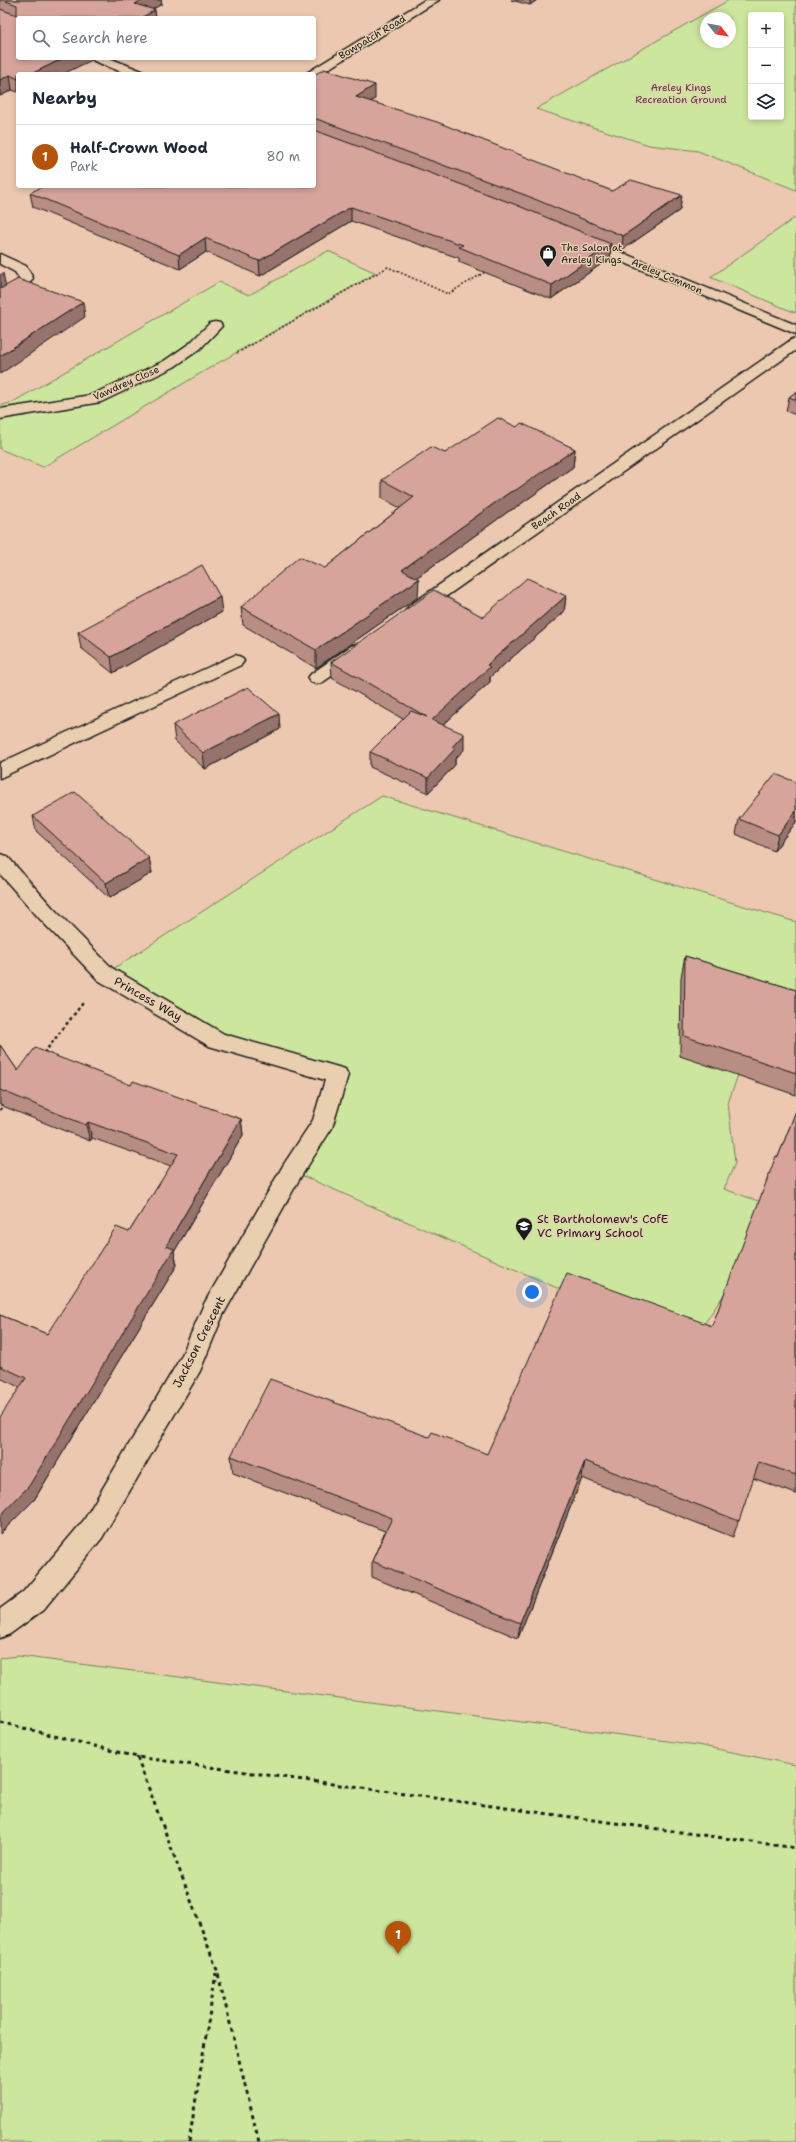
<!DOCTYPE html>
<html lang="en">
<head>
<meta charset="utf-8">
<style>
  body { margin:0; font-family:"Shantell Sans",sans-serif; background:#f6f6f7; color:#1f2937 }
  .controls { position:absolute; right:12px; top:12px; display:grid; overflow:hidden; border-radius:4px; box-shadow:0 2px 6px #0003 }
  .controls button { width:36px; height:36px; display:grid; place-items:center; padding:0; border:0; border-bottom:1px solid #e0e1e3; background:#fff; color:#1f2937; font:20px sans-serif }
  .compass { position:absolute; left:700px; top:12px; width:36px; height:36px; border-radius:50%; background:#fff; box-shadow:0 2px 6px #0003; rotate:121deg }
  .you { position:absolute; left:532px; top:1292px; width:14px; height:14px; margin:-10px; border:3px solid #fff; border-radius:50%; background:#1a73e8; box-shadow:0 0 0 6px #1a73e833 }
  .badge { display:grid; place-items:center; width:26px; height:26px; border-radius:50%; background:#b45309; color:#fff; font-size:13px; font-weight:700 }
  .pin { position:absolute; translate:-50% -33px; filter:drop-shadow(0 1px 2px #0008) }
  .pin::after { content:''; position:absolute; top:21px; width:14px; height:12px; background:inherit; clip-path:polygon(0 0,100% 0,50% 100%) }
  .list { margin:0; padding:0; list-style:none }
  h2 { display:flex; justify-content:space-between; align-items:center; height:52px; margin:0; padding:0 16px; font-size:17px }
  h2 small { font-size:13px; font-weight:400; color:#747a83 }
  .list li { display:grid; grid-template-columns:26px 1fr auto; gap:12px; align-items:center; box-sizing:border-box; height:64px; padding:0 16px; border-top:1px solid #e0e1e3 }
  .list b { display:block; font-size:15px; white-space:nowrap }
  .list p { margin:0; font-size:13px; white-space:nowrap; color:#747a83 }
  .list em { font-size:13px; font-style:normal; color:#747a83 }
  .icon { flex:none; width:22px; height:22px; fill:none; stroke:currentColor; stroke-width:2; stroke-linecap:round; stroke-linejoin:round }
  .map { position:relative; flex:none; width:796px; height:2142px; overflow:hidden }
  .search { position:absolute; background:#fff; box-shadow:0 2px 6px #0003; left:16px; top:16px; width:300px; height:44px; display:flex; align-items:center; gap:10px; box-sizing:border-box; padding:0 14px; border-radius:4px; color:#747a83; font-size:15px }
  .panel { position:absolute; background:#fff; box-shadow:0 2px 6px #0003; left:16px; top:72px; width:300px; height:116px; border-radius:4px }
  .map>svg:first-child { display:block }
</style>
</head>
<body>
<div class="map">
<svg width="796" height="2142" viewBox="0 0 796 2142">
  <rect width="100%" height="100%" fill="#ecc8b0"/>
  <filter id="ink" filterUnits="userSpaceOnUse"><feTurbulence type="fractalNoise" baseFrequency=".025" numOctaves="2"/><feDisplacementMap in="SourceGraphic" scale="8" xChannelSelector="R" yChannelSelector="G"/><feConvolveMatrix kernelMatrix="1 2 1 2 8 2 1 2 1" color-interpolation-filters="sRGB"/></filter>
  <g filter="url(#ink)">
    <!-- green -->
    <g fill="#cce69d" stroke="#74815c" fill-rule="evenodd">
      <path d="M 729,0 L 796,0 L 796,190 L 698,151 L 649,145 L 536,109 ZM 751,15 L 781,15 L 781,117 L 751,117 ZM 706,18 L 730,18 L 730,42 L 706,42 Z"/>
      <path d="M 796,217 L 796,313 L 710,277 L 718,272 Z"/>
      <path d="M 328,251 L 376,273 L 218,363 L 43,467 L 0,449 L 0,406 L 13,402 L 219,282 L 249,295 Z"/>
      <path d="M 382,796 L 796,922 L 796,1012 L 738,1075 L 728,1103 L 735,1163 L 724,1189 L 761,1202 L 727,1290 L 694,1339 L 564,1291 L 292,1171 L 336,1075 L 217,1040 L 105,974 Z"/>
      <path d="M 19,1656 L 697,1745 L 796,1765 L 796,2142 L 0,2142 L 0,1658 Z"/>
    </g>
    <g fill="none" stroke-linecap="round" stroke-linejoin="round">
      <!-- street casing -->
      <g stroke="#1c1c1c" stroke-width="3">
        <g id="street">
          <path d="M 425,0 L 439,0 L 315,77 L 314,74 L 305,74 Z"/>
          <path d="M 0,254 L 26,266 L 33,278 L 25,290 L 0,304 L 0,294 L 15,284 L 19,278 L 15,272 L 0,264 Z"/>
          <path d="M 215,322 L 220,323 L 222,326 L 200,349 L 174,367 L 101,402 L 0,419 L 0,409 L 91,395 L 164,361 L 190,343 L 210,323 Z"/>
          <path d="M 796,338 L 796,350 L 421,614 L 415,616 L 409,614 L 406,610 L 409,606 L 791,340 Z"/>
          <path d="M 357,644 L 363,646 L 366,650 L 363,654 L 323,682 L 317,684 L 311,682 L 308,678 L 311,674 L 351,646 Z"/>
          <path d="M 235,655 L 241,657 L 244,661 L 241,665 L 0,778 L 0,763 Z"/>
          <path d="M 0,854 L 7,856 L 53,908 L 112,968 L 224,1034 L 345,1069 L 348,1075 L 332,1128 L 300,1178 L 223,1315 L 200,1371 L 102,1538 L 43,1610 L 10,1634 L 0,1638 L 0,1609 L 23,1592 L 84,1520 L 181,1357 L 204,1304 L 284,1164 L 313,1120 L 325,1080 L 209,1046 L 98,980 L 39,918 L 0,874 Z"/>
        </g>
      </g>
      <!-- secondary casing -->
      <g stroke="#1c1c1c" stroke-width="3">
        <g id="secondary">
          <path d="M 92,58 L 109,58 L 142,71 L 144,74 L 127,74 L 94,61 Z"/>
          <path d="M 582,236 L 796,325 L 796,334 L 577,243 L 575,240 L 577,237 Z"/>
        </g>
      </g>
      <!-- path-far2 -->
      <path stroke="#1c1c1c" stroke-width="1.5" stroke-dasharray="2 2" stroke-linecap="butt" d="M 237,353 L 388,267 L 448,294 L 487,271"/>
      <!-- path-far1 -->
      <g stroke="#1c1c1c" stroke-width="2.5" stroke-dasharray="3 3" stroke-linecap="butt">
        <path d="M 44,1053 L 83,1003"/>
        <path d="M 0,1110 L 5,1104"/>
      </g>
      <!-- path -->
      <g stroke="#1c1c1c" stroke-width="3" stroke-dasharray="4 4" stroke-linecap="butt">
        <path d="M 0,1722 L 137,1757 L 796,1848"/>
        <path d="M 137,1757 L 217,1970 L 259,2142"/>
        <path d="M 189,2142 L 216,1973"/>
      </g>
      <!-- street -->
      <use href="#street" fill="#e9ceb0" fill-rule="evenodd"/>
      <!-- secondary -->
      <use href="#secondary" fill="#e9ceb0" fill-rule="evenodd"/>
    </g>
    <!-- wall -->
    <g fill="#b88d84" stroke="#1c1c1c">
      <path d="M 0,0 L 161,0 L 162,4 L 152,9 L 155,10 L 156,18 L 18,18 L 92,60 L 18,74 L 18,92 L 12,90 L 0,96 Z"/>
      <path d="M 511,0 L 537,0 L 530,5 Z"/>
      <path d="M 314,75 L 375,99 L 371,102 L 612,191 L 680,210 L 622,250 L 611,246 L 610,258 L 551,299 L 459,262 L 459,258 L 351,221 L 260,276 L 206,252 L 180,269 L 33,207 L 30,193 L 314,186 Z"/>
      <path d="M 796,392 L 796,415 L 786,411 L 789,397 Z"/>
      <path d="M 517,427 L 575,449 L 573,467 L 515,508 L 509,511 L 416,578 L 418,597 L 316,668 L 243,625 L 241,607 L 325,568 L 400,508 L 382,498 L 382,480 L 445,453 Z"/>
      <path d="M 566,596 L 564,612 L 490,677 L 490,682 L 443,725 L 464,750 L 455,759 L 455,765 L 428,793 L 370,767 L 370,752 L 403,719 L 332,678 L 331,662 L 483,617 Z"/>
      <path d="M 222,612 L 113,673 L 81,648 L 78,632 Z"/>
      <path d="M 173,725 L 280,729 L 205,769 L 175,741 Z"/>
      <path d="M 796,782 L 796,822 L 774,851 L 736,834 L 739,819 Z"/>
      <path d="M 33,816 L 149,858 L 152,873 L 109,898 L 36,831 Z"/>
      <path d="M 685,956 L 796,990 L 796,1095 L 680,1056 L 681,977 Z"/>
      <path d="M 0,1045 L 18,1071 L 131,1085 L 241,1119 L 243,1135 L 174,1252 L 177,1265 L 34,1500 L 19,1387 L 0,1378 L 0,1315 L 47,1334 L 129,1232 L 171,1166 L 92,1138 L 90,1141 L 0,1105 Z"/>
      <path d="M 796,1111 L 796,1494 L 753,1478 L 733,1537 L 582,1478 L 518,1638 L 372,1577 L 372,1561 L 385,1531 L 233,1473 L 231,1456 L 429,1437 L 487,1454 L 712,1326 Z"/>
    </g>
    <!-- shaded-wall -->
    <g fill="#96736c" stroke="#1c1c1c">
      <path d="M 143,0 L 161,0 L 162,4 L 137,18 L 135,4 Z"/>
      <path d="M 530,0 L 537,0 L 530,5 Z"/>
      <path d="M 155,10 L 156,18 L 141,18 Z"/>
      <path d="M 64,58 L 91,58 L 92,60 L 63,74 L 31,74 Z"/>
      <path d="M 10,75 L 12,90 L 0,96 L 0,80 Z"/>
      <path d="M 375,85 L 375,99 L 356,111 L 356,97 Z"/>
      <path d="M 682,195 L 680,210 L 622,250 L 623,236 Z"/>
      <path d="M 351,207 L 351,221 L 260,276 L 259,261 Z"/>
      <path d="M 205,238 L 206,252 L 180,269 L 179,255 Z"/>
      <path d="M 611,244 L 610,258 L 551,299 L 552,285 Z"/>
      <path d="M 3,273 L 6,288 L 0,293 L 0,275 Z"/>
      <path d="M 83,302 L 85,317 L 0,374 L 0,356 Z"/>
      <path d="M 575,449 L 573,467 L 515,508 L 509,511 L 402,588 L 402,570 L 510,492 Z"/>
      <path d="M 419,579 L 418,597 L 316,668 L 316,650 Z"/>
      <path d="M 566,596 L 564,612 L 490,677 L 490,682 L 432,735 L 432,720 L 487,665 Z"/>
      <path d="M 220,597 L 222,612 L 113,673 L 111,657 Z"/>
      <path d="M 279,714 L 280,729 L 205,769 L 203,753 Z"/>
      <path d="M 464,734 L 464,750 L 455,759 L 455,765 L 428,793 L 428,778 L 452,747 Z"/>
      <path d="M 796,811 L 796,822 L 774,851 L 778,835 Z"/>
      <path d="M 149,858 L 152,873 L 109,898 L 106,883 Z"/>
      <path d="M 241,1119 L 243,1135 L 174,1252 L 177,1265 L 34,1500 L 0,1534 L 0,1516 L 166,1246 Z"/>
      <path d="M 88,1122 L 92,1138 L 90,1141 L 86,1125 Z"/>
      <path d="M 585,1461 L 582,1478 L 518,1638 L 520,1623 Z"/>
    </g>
    <!-- building -->
    <g fill="#d6a49a" stroke="#1c1c1c">
      <path d="M 3,0 L 143,0 L 135,4 L 155,10 L 141,18 L 18,18 L 18,58 L 64,58 L 31,74 L 18,74 L 18,79 L 10,75 L 0,80 L 0,9 L 17,15 L 17,5 Z"/>
      <path d="M 324,69 L 375,85 L 356,97 L 437,122 L 612,191 L 631,180 L 682,195 L 623,236 L 525,195 L 314,118 L 314,75 Z"/>
      <path d="M 314,130 L 514,204 L 611,244 L 552,285 L 459,247 L 463,245 L 351,207 L 259,261 L 205,238 L 179,255 L 30,193 L 43,186 L 314,186 Z"/>
      <path d="M 18,279 L 83,302 L 0,356 L 0,289 Z"/>
      <path d="M 796,392 L 796,400 L 789,397 Z"/>
      <path d="M 498,418 L 517,427 L 521,423 L 575,449 L 516,490 L 510,492 L 402,570 L 419,579 L 316,650 L 241,607 L 299,557 L 325,568 L 414,497 L 382,480 L 431,447 L 445,453 Z"/>
      <path d="M 202,565 L 220,597 L 111,657 L 78,632 Z"/>
      <path d="M 527,578 L 566,596 L 487,665 L 490,667 L 432,720 L 464,734 L 452,747 L 455,749 L 428,778 L 370,752 L 411,711 L 427,717 L 331,662 L 434,590 L 483,617 Z"/>
      <path d="M 248,687 L 279,714 L 203,753 L 173,725 Z"/>
      <path d="M 775,774 L 796,782 L 796,811 L 778,835 L 739,819 Z"/>
      <path d="M 75,792 L 149,858 L 106,883 L 33,816 Z"/>
      <path d="M 685,956 L 796,990 L 796,1073 L 684,1036 Z"/>
      <path d="M 0,1045 L 18,1071 L 35,1048 L 131,1085 L 133,1081 L 241,1119 L 166,1246 L 174,1249 L 29,1486 L 0,1516 L 0,1417 L 26,1378 L 0,1366 L 0,1315 L 47,1334 L 116,1227 L 129,1232 L 178,1154 L 88,1122 L 86,1125 L 0,1090 Z"/>
      <path d="M 796,1111 L 796,1475 L 759,1462 L 739,1521 L 585,1461 L 520,1623 L 372,1561 L 392,1518 L 231,1456 L 270,1379 L 429,1437 L 432,1432 L 487,1454 L 567,1273 L 712,1326 L 776,1156 L 778,1157 Z"/>
    </g>
  </g>
  <!-- icons -->
  <defs>
    <g id="shop-pin" transform="scale(0.9)"><path d="M0 17L-7.5 6A9.5 9.5 0 1 1 7.5 6Z" fill="#1c1c1c" stroke="#e9ceb0"/><path d="M-5-2.5h2.3a2.7 3.5 0 0 1 5.4 0H5L5.5 6h-11ZM-1.5-2.5h3a1.5 2.3 0 0 0-3 0Z" fill="#fff"/></g>
    <g id="school-pin" transform="scale(0.9)"><path d="M0 17L-7.5 6A9.5 9.5 0 1 1 7.5 6Z" fill="#1c1c1c" stroke="#e9ceb0"/><path d="M0-5L7-2L0 1L-7-2ZM-4 1L0 2.5L4 1V4Q0 6-4 4Z" fill="#fff"/></g>
  </defs>
  <g fill-rule="evenodd">
    <use href="#shop-pin" x="548" y="253"/>
    <use href="#school-pin" x="524" y="1226"/>
  </g>
  <g text-anchor="middle" dominant-baseline="central" stroke-width="3" stroke-linejoin="round" paint-order="stroke">
    <!-- far-street labels -->
    <g font-size="10" fill="#1c1c1c" stroke="#e9ceb0">
      <text transform="translate(372 37) rotate(-31)">Bowpatch Road</text>
      <text transform="translate(667 276) rotate(23)">Areley Common</text>
      <text transform="translate(126 383) rotate(-24)">Vawdrey Close</text>
      <text transform="translate(556 511) rotate(-35)">Beach Road</text>
    </g>
    <!-- far-park labels -->
    <g font-size="10" fill="#3f4436" stroke="#e9ceb0">
      <text x="681" y="87">Areley Kings<tspan x="681" dy="12">Recreation Ground</tspan></text>
    </g>
    <!-- far-poi labels -->
    <g font-size="10" fill="#1c1c1c" stroke="#e9ceb0" text-anchor="start">
      <text x="561" y="247">The Salon at<tspan x="561" dy="12">Areley Kings</tspan></text>
    </g>
    <!-- street labels -->
    <g font-size="12" fill="#1c1c1c" stroke="#e9ceb0">
      <text transform="translate(148 999) rotate(30)">Princess Way</text>
      <text transform="translate(199 1342) rotate(-63)">Jackson Crescent</text>
    </g>
    <!-- poi labels -->
    <g font-size="12" fill="#1c1c1c" stroke="#e9ceb0" text-anchor="start">
      <text x="537" y="1219">St Bartholomew's CofE<tspan x="537" dy="14">VC Primary School</tspan></text>
    </g>
  </g>
</svg>
<div class="controls">
<button>+</button>
<button>−</button>
<button><svg class="icon" aria-label="layers" viewBox="0 0 24 24"><path d="M12 4l9 5-9 5-9-5zM3 14l9 5 9-5"/></svg></button>
</div>
<svg class="compass" viewBox="-18 -18 36 36"><path d="M0-13l5 13h-10z" fill="#e53935"/><path d="M0 13l5-13h-10z" fill="#747a83"/></svg>
<div class="you"></div>
<div class="pin badge" style="left:398px;top:1954px">1</div>
<div class="search"><svg class="icon" aria-label="search" viewBox="0 0 24 24"><circle cx="10" cy="10" r="6"/><path d="M15 15l6 6"/></svg>Search here</div>
<section class="panel">
<h2>Nearby<small></small></h2>
<ul class="list">
<li><span class="badge">1</span><div><b>Half-Crown Wood</b><p>Park</p></div><em>80 m</em></li>
</ul>
</section>
</div>
</body>
</html>
